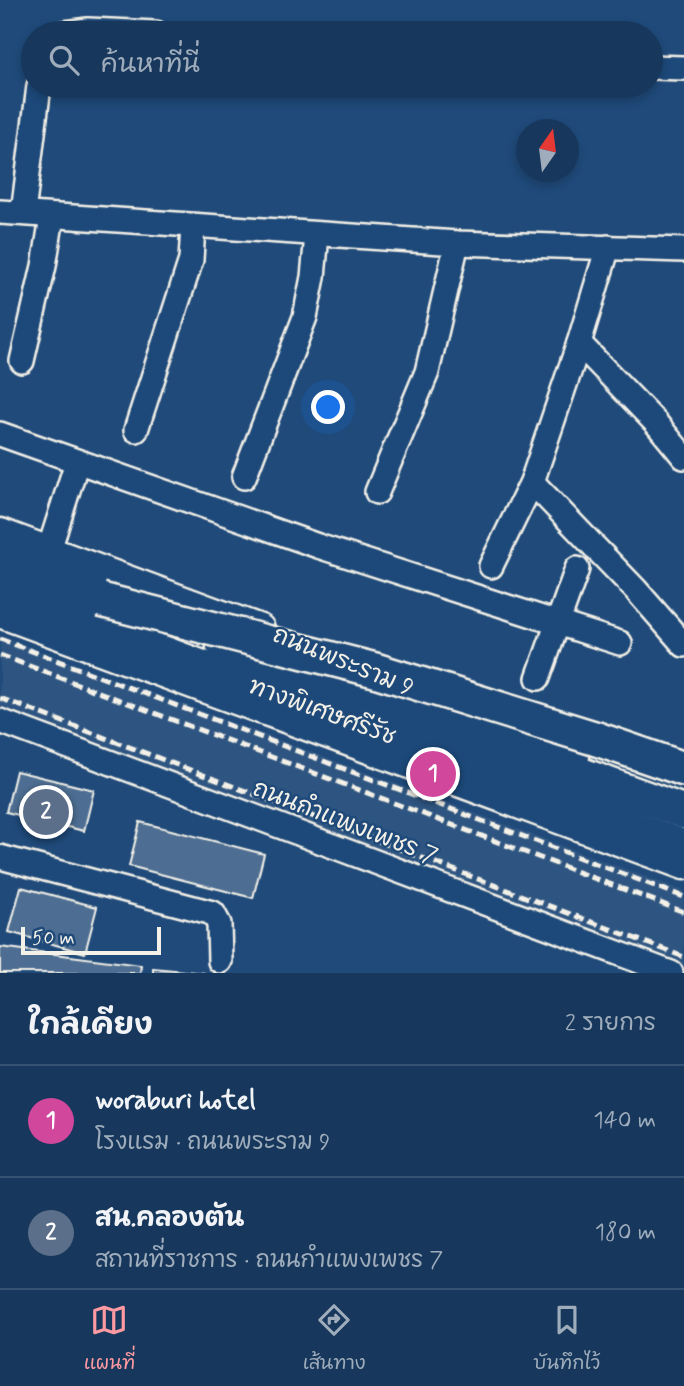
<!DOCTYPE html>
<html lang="th">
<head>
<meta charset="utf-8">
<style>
  body { margin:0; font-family:Mynerve,"Playpen Sans Thai",sans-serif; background:#203f62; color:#f1f3f6 }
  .compass { position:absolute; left:516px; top:119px; width:63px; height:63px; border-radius:50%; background:#17385c; box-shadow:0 4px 10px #0003; rotate:14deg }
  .scale { position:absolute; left:21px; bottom:18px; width:140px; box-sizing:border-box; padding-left:7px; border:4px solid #f4f1e8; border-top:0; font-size:19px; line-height:24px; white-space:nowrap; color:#f4f1e8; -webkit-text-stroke:5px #1f4a7a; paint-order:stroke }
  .you { position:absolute; left:329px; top:408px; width:24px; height:24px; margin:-18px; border:5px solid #fff; border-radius:50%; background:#1a73e8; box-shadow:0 0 0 10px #1a73e833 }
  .badge { display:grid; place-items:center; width:46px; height:46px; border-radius:50%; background:#ff9aa2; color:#fff; font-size:23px; font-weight:700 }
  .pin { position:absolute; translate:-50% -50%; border:4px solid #fff; box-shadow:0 2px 7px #0006 }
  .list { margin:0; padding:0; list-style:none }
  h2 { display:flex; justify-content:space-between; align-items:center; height:91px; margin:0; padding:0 28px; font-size:30px }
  h2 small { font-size:23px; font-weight:400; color:#9eacbb }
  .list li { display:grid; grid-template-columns:46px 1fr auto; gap:21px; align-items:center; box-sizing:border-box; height:112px; padding:0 28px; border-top:2px solid #365272 }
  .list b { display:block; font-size:26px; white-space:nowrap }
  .list p { margin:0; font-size:23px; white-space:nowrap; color:#9eacbb }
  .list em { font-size:23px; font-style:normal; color:#9eacbb }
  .icon { flex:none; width:38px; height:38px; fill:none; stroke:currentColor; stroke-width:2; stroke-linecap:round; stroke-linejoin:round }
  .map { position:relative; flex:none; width:684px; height:973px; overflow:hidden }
  .search { position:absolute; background:#17385c; box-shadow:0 4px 10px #0003; left:21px; right:21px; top:21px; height:77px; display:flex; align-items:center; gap:18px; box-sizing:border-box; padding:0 24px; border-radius:38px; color:#9eacbb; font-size:26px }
  .sheet { height:315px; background:#17385c }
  nav { display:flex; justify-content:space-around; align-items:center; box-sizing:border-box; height:98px; border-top:2px solid #365272; background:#17385c; font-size:19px; color:#9eacbb }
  nav a { display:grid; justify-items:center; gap:4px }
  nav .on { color:#ff9aa2 }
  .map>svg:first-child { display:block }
</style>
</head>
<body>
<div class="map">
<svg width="684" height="973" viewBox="0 0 684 973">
  <rect width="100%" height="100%" fill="#1f4a7a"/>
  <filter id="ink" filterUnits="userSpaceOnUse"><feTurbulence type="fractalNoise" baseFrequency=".0143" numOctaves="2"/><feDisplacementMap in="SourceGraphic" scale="14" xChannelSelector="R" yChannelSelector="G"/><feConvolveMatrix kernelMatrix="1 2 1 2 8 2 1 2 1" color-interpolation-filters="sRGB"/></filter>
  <g filter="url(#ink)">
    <!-- built -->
    <path fill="#2d5581" d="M 0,636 L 684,891 L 684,973 L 661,973 L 0,724 Z"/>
    <!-- building -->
    <g fill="#4d6e92" stroke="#f4f1e8" stroke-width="2">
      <path d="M 16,771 L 94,790 L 84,831 L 6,812 Z"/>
      <path d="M 140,822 L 264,854 L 253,898 L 129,866 Z"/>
      <path d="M 21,887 L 97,907 L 85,953 L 9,932 Z"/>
      <path d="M 0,947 L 141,965 L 140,973 L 0,973 Z"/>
      <path d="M 153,968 L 205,973 L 153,973 Z"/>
    </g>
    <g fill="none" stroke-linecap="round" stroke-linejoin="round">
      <!-- minor casing -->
      <g stroke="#f4f1e8" stroke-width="28">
        <g id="minor">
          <path d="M 65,33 L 88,30 L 156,33"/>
          <path d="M 651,67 L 684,68"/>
          <path d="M 0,212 L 457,243 L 684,250"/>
          <path d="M 23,213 L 39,86"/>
          <path d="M 579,343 L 656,423 L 684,457"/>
          <path d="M 22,361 L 44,266 L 52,217"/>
          <path d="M 136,430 L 191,260 L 193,226"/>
          <path d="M 0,434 L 318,546 L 620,643"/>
          <path d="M 244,477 L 305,317 L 313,277 L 317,235"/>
          <path d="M 532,482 L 636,590 L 684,645"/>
          <path d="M 377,492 L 427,372 L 457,243"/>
          <path d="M 49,550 L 77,462"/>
          <path d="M 491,566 L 532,482 L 579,343 L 608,247"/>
          <path d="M 538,678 L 577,569"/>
          <path d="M 0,721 L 671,973"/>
          <path d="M 0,857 L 213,913 L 219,924 L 220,961"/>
        </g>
      </g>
      <!-- major casing -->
      <g stroke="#f4f1e8" stroke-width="33">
        <g id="major">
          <path d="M 0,533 L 260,629"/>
          <path d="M 0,613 L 684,865"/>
          <path d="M 473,715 L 575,756"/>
        </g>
      </g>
      <!-- highway casing -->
      <g stroke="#f4f1e8" stroke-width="38">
        <g id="highway">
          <path d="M 0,562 L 129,610"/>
          <path d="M 0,592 L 684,847"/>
          <path d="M 223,644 L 684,812"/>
          <path d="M 597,739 L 684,769"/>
        </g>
      </g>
      <!-- minor -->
      <use href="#minor" stroke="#1f4a7a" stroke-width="23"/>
      <!-- major -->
      <use href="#major" stroke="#1f4a7a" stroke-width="28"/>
      <!-- highway -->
      <use href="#highway" stroke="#1f4a7a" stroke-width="33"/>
      <!-- rail -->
      <g stroke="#f4f1e8" stroke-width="5" stroke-dasharray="10 5" stroke-linecap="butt">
        <path d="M 0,639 L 684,897"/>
        <path d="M 0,655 L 684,912"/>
        <path d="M 0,698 L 684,957"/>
      </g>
      <!-- highway-bridge casing -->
      <g stroke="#f4f1e8" stroke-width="38" stroke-linecap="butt">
        <path id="highway-bridge" d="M 101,600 L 375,670 L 597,739"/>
      </g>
      <!-- highway-bridge -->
      <use href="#highway-bridge" stroke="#1f4a7a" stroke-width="33"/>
    </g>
  </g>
  <g text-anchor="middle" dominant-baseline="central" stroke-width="5" stroke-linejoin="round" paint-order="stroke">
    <!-- street labels -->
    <g font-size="24" fill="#f4f1e8" stroke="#1f4a7a">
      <text transform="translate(343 662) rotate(22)">ถนนพระราม 9</text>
      <text transform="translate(322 712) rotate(20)">ทางพิเศษศรีรัช</text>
      <text transform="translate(345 823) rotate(21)">ถนนกำแพงเพชร 7</text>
    </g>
  </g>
</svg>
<svg class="compass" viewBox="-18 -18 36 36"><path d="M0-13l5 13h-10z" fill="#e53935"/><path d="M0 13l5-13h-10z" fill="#9eacbb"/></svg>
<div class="scale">50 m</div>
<div class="you"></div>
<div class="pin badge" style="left:433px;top:774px;background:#d1479c">1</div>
<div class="pin badge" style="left:46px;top:812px;background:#5c6f8a">2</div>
<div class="search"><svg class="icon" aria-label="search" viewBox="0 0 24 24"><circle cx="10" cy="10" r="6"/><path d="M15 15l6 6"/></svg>ค้นหาที่นี่</div>
</div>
<section class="sheet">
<h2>ใกล้เคียง<small>2 รายการ</small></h2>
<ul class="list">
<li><span class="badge" style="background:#d1479c">1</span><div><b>woraburi hotel</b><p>โรงแรม · ถนนพระราม 9</p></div><em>140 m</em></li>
<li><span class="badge" style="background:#5c6f8a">2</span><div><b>สน.คลองตัน</b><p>สถานที่ราชการ · ถนนกำแพงเพชร 7</p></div><em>180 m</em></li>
</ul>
</section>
<nav>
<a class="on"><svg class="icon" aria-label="map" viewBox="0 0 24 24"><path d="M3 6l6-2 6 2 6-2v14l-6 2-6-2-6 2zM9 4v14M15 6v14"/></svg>แผนที่</a>
<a><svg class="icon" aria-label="directions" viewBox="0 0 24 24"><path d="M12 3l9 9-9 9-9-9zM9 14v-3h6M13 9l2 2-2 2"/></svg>เส้นทาง</a>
<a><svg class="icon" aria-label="saved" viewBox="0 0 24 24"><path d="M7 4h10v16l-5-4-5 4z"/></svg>บันทึกไว้</a>
</nav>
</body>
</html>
